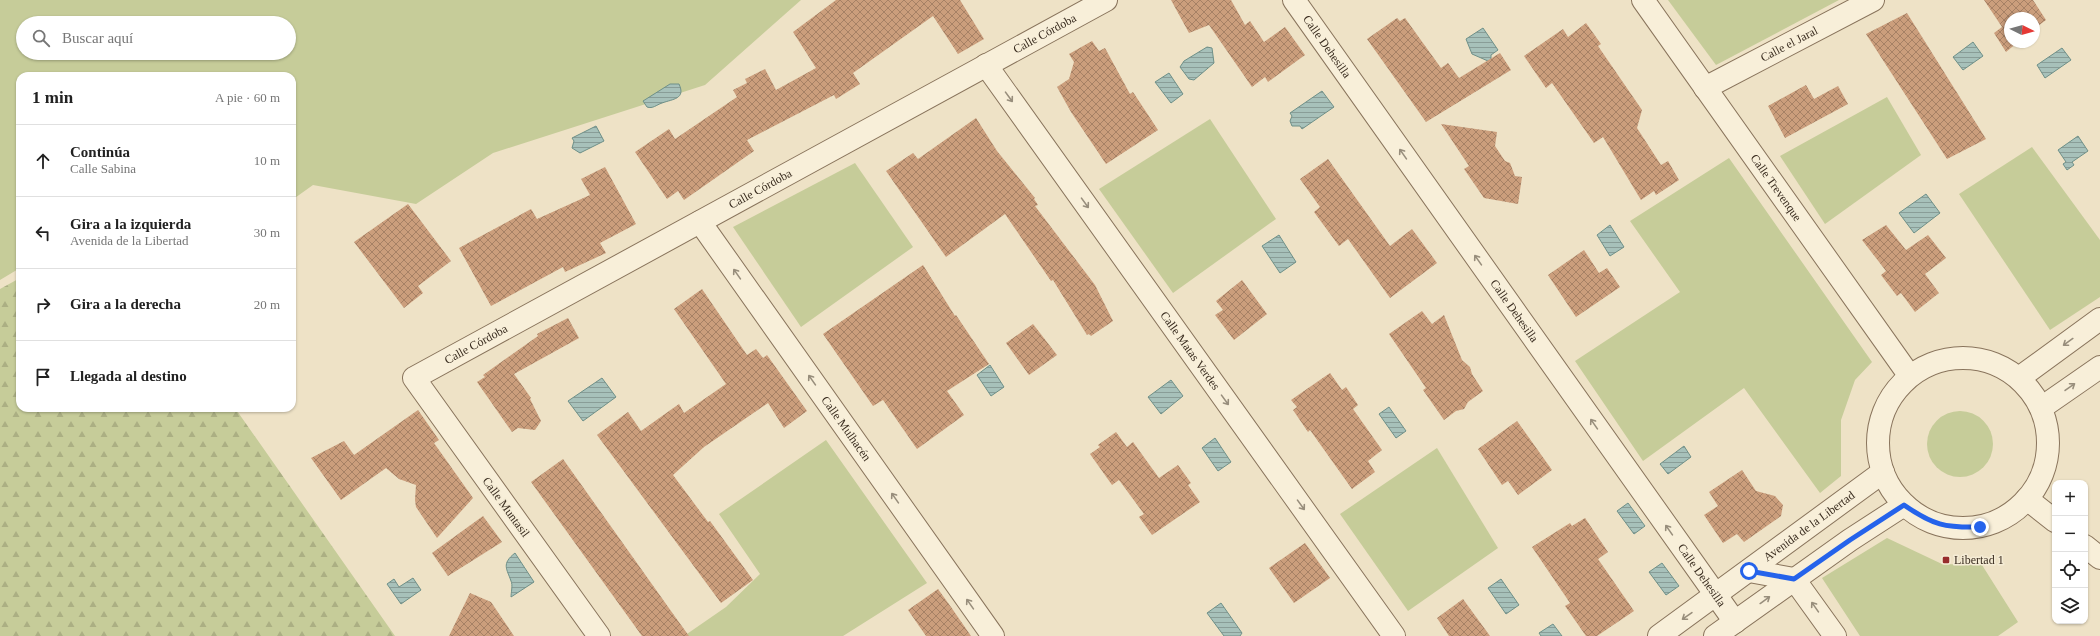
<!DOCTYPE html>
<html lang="es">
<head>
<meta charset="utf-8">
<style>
  body { margin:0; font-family:"Times New Roman",serif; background:#f2f2f2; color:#222 }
  .controls { position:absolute; right:12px; bottom:12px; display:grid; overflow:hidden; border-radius:8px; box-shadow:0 1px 3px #0004 }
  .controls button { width:36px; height:36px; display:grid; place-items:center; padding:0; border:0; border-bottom:1px solid #e0e0e0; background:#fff; color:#222; font:20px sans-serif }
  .compass { position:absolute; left:2004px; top:12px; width:36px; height:36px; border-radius:50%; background:#fff; box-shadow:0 1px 3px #0004; rotate:95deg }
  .stop { position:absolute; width:12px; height:12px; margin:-9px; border:3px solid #2563eb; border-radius:50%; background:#fff }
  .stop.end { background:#2563eb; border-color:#fff; box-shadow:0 1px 4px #0008 }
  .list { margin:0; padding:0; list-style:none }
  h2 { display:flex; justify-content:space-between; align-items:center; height:52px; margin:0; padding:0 16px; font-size:17px }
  h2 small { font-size:13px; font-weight:400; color:#767676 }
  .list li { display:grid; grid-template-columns:26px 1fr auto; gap:12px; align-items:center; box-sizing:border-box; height:72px; padding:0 16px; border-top:1px solid #e0e0e0 }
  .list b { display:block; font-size:15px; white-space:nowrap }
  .list p { margin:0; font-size:13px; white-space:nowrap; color:#767676 }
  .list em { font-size:13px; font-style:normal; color:#767676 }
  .icon { flex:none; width:22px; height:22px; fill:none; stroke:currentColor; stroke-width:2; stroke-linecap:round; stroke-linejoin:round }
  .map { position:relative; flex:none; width:2100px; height:636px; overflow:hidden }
  .search { position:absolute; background:#fff; box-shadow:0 1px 3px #0004; left:16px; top:16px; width:280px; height:44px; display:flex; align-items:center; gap:10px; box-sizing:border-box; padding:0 14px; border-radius:22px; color:#767676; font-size:15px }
  .panel { position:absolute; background:#fff; box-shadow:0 1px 3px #0004; left:16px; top:72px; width:280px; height:340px; border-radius:12px }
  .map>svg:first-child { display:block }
</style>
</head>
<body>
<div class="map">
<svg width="2100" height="636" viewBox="0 0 2100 636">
  <defs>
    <pattern id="forest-firs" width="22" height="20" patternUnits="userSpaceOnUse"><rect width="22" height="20" fill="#c6cc99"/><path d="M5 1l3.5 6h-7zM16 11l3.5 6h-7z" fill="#abaf83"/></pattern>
    <pattern id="water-rules" width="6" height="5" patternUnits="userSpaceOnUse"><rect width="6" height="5" fill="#a7c1ba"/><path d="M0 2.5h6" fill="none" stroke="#899d97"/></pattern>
    <pattern id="building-cross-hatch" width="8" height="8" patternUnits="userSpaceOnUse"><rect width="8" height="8" fill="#cb9e7c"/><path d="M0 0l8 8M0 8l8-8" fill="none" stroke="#a68165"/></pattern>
  </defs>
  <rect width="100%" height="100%" fill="#eee2c6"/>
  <!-- green -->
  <g fill="#c6cc99" fill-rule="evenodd">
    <path d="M 0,0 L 801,0 L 705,85 L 493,153 L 416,204 L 313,185 L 292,200 L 292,76 L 20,76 L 20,268 L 0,280 ZM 23,23 L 289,23 L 289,53 L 23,53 Z"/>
    <path d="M 1668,0 L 1839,0 L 1716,65 Z"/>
    <path d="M 1887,97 L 1921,155 L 1825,224 L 1780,156 Z"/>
    <path d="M 1210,119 L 1276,219 L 1173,293 L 1099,189 Z"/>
    <path d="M 2032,147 L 2100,240 L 2100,297 L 2050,330 L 1959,194 Z"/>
    <path d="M 1729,158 L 1872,362 L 1855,380 L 1841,420 L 1841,476 L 1820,493 L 1744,388 L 1643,461 L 1575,361 L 1680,292 L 1630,221 Z"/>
    <path d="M 855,163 L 913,247 L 801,327 L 733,227 Z"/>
    <circle cx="1960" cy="444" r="33"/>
    <path d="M 826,440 L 927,583 L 843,636 L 684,636 L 726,607 L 760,574 L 719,514 Z"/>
    <path d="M 1437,448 L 1498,548 L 1408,611 L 1340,514 Z"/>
    <path d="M 1887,538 L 1942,564 L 1982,565 L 2018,622 L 1998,636 L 1860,636 L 1822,578 Z"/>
  </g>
  <!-- forest -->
  <path fill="url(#forest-firs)" d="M 20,278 L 20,408 L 235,408 L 395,636 L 0,636 L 0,289 Z"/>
  <!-- water -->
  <g fill="url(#water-rules)" stroke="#6e9088">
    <path d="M 1483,28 L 1498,50 L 1491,55 L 1491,60 L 1488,61 L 1472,54 L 1466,39 Z"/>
    <path d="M 1973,42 L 1983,56 L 1963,70 L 1953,57 Z"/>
    <path d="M 1207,47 L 1212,48 L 1214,63 L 1194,80 L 1189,79 L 1180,67 L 1184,61 Z"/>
    <path d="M 2062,48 L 2071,60 L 2045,78 L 2037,65 Z"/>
    <path d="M 1169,73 L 1183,94 L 1171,103 L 1155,82 Z"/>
    <path d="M 670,84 L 679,84 C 686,99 673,99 662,103 C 656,105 653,109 647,107 L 643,101 Z"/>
    <path d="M 1322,91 L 1334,107 L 1302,129 L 1300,126 L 1292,126 L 1290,121 L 1292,116 L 1290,113 Z"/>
    <path d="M 596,126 L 604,141 L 580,153 L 572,148 L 574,141 L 572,138 Z"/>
    <path d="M 2078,136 L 2088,151 L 2072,162 L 2074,165 L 2067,170 L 2063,164 L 2066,162 L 2058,150 Z"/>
    <path d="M 1926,194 L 1940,213 L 1914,233 L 1899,213 Z"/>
    <path d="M 1610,225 L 1624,247 L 1610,256 L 1597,235 Z"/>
    <path d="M 1279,235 L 1296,262 L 1280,273 L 1262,246 Z"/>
    <path d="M 990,365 L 1004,387 L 991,396 L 977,375 Z"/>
    <path d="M 602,378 L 616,397 L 583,421 L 568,401 Z"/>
    <path d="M 1171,380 L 1183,396 L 1161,414 L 1148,397 Z"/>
    <path d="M 1389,407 L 1406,431 L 1396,438 L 1379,414 Z"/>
    <path d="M 1215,438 L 1231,462 L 1218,471 L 1202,448 Z"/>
    <path d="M 1684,446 L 1691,457 L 1668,474 L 1660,464 Z"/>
    <path d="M 1628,503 L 1645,526 L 1634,534 L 1617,511 Z"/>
    <path d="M 515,553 L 534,582 L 511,597 C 511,593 513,585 511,581 C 507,569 501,564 515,553 Z"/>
    <path d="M 1662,563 L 1679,586 L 1666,595 L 1649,572 Z"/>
    <path d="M 413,578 L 421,590 L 401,604 L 387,584 L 394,579 L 399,587 Z"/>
    <path d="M 1501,579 L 1519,605 L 1506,614 L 1488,588 Z"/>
    <path d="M 1221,603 L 1242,633 L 1240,636 L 1224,636 L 1207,613 Z"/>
    <path d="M 1553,624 L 1562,636 L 1541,636 L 1539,633 Z"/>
  </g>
  <!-- building -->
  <g fill="url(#building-cross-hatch)">
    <path d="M 836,0 L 960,0 L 984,39 L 958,54 L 933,16 L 853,73 L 860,84 L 836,99 L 834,95 L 747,140 L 754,151 L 684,200 L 678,191 L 667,199 L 635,152 L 669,129 L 675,139 L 737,97 L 733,90 L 747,83 L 745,79 L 765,69 L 776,90 L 816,68 L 793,32 Z"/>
    <path d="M 1171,0 L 1231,0 L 1245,25 L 1250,21 L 1264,42 L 1285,27 L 1305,55 L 1268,82 L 1265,77 L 1252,87 L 1209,25 L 1189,33 Z"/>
    <path d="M 1984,0 L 2033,0 L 2046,20 L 2034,29 L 2034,18 L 2010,18 L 2010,42 L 2018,42 L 2006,52 L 1994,33 L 2002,27 Z"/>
    <path d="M 1907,13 L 1986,139 L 1947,159 L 1866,34 Z"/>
    <path d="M 1397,18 L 1400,21 L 1405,18 L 1441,68 L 1448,63 L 1459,78 L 1500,53 L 1511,70 L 1426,122 L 1367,39 Z"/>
    <path d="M 1586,23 L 1601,44 L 1598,46 L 1642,110 L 1637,128 L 1661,165 L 1668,161 L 1679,180 L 1656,195 L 1654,191 L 1641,200 L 1603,137 L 1594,143 L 1552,83 L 1546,88 L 1524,56 L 1563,29 L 1568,37 Z"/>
    <path d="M 1092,41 L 1099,51 L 1105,48 L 1130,94 L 1133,92 L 1158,130 L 1106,164 L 1071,112 L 1057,87 L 1069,79 L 1074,62 L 1069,54 Z"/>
    <path d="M 1806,85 L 1814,99 L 1838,86 L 1848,104 L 1785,138 L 1768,106 Z"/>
    <path d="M 976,118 L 997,151 L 1035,198 L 1034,199 L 1038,205 L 1035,206 L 1095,285 L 1113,321 L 1091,336 L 1089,334 L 1087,335 L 1053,280 L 1051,281 L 1005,214 L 946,257 L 886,171 L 913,153 L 918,159 Z"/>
    <path d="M 1441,124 L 1497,132 L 1495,146 L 1505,161 L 1510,163 L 1515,176 L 1522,177 L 1518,204 L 1484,198 L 1464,169 L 1469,166 Z"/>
    <path d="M 1328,159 L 1390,246 L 1412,229 L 1437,263 L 1390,298 L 1348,239 L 1339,246 L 1314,212 L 1320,207 L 1300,179 Z"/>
    <path d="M 605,167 L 636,224 L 600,243 L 606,253 L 565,272 L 563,267 L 491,306 L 459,248 L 531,209 L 537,219 L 590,195 L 581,179 Z"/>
    <path d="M 408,204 L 451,261 L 418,286 L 423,293 L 404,308 L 354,242 Z"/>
    <path d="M 1886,225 L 1906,250 L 1928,235 L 1946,258 L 1925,274 L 1939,293 L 1915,312 L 1901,293 L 1897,296 L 1881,275 L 1886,271 L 1862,240 Z"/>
    <path d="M 1584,250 L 1599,273 L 1607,268 L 1620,287 L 1576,317 L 1548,275 Z"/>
    <path d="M 923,265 L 955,316 L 956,315 L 989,364 L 947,391 L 964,415 L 917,449 L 883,400 L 873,406 L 823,334 Z"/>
    <path d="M 1242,280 L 1267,314 L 1234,340 L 1215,315 L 1223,310 L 1216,301 Z"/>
    <path d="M 702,289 L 747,355 L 756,349 L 763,358 L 767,355 L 807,411 L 784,428 L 768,403 L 704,447 L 673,475 L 708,522 L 710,521 L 753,580 L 721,603 L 597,435 L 628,412 L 641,431 L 679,404 L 684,413 L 726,384 L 674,309 Z"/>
    <path d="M 1422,311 L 1432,324 L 1444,315 L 1462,360 L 1470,367 L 1472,374 L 1483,391 L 1468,402 L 1464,409 L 1456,411 L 1444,420 L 1423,390 L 1426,388 L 1389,334 Z"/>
    <path d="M 568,318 L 579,338 L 514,374 L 531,398 L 530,399 L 541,421 L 535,430 L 518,428 L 512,432 L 477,382 L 485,377 L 483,375 L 538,336 L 537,334 Z"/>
    <path d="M 1033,324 L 1057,355 L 1029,375 L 1006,343 Z"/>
    <path d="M 1330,373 L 1342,390 L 1346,387 L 1358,405 L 1353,409 L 1382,450 L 1368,461 L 1375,472 L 1352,489 L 1310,430 L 1308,432 L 1293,410 L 1297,407 L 1291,400 Z"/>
    <path d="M 418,410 L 439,440 L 434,443 L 473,498 L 437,538 L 416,507 L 415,500 L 416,485 L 399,479 L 386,468 L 341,500 L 311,458 L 344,441 L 354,455 Z"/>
    <path d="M 1517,421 L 1552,470 L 1518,495 L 1508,481 L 1502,485 L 1478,449 Z"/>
    <path d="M 1116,432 L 1127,447 L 1133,442 L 1159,478 L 1178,465 L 1191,483 L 1188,485 L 1200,502 L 1152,535 L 1139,517 L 1144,514 L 1119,480 L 1112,485 L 1090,454 L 1100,447 L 1098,445 Z"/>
    <path d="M 563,459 L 676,618 L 689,636 L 642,636 L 531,482 Z"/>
    <path d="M 1742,470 L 1756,491 L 1775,496 L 1783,505 L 1781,516 L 1744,542 L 1737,534 L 1723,543 L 1704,515 L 1718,506 L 1709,492 Z"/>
    <path d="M 483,516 L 502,542 L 448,576 L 432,553 Z"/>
    <path d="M 1585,518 L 1608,552 L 1598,559 L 1634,611 L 1597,636 L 1586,636 L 1565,606 L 1570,603 L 1532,547 L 1570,523 L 1572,526 Z"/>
    <path d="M 1305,543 L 1330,578 L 1294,603 L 1269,568 Z"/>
    <path d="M 938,589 L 951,607 L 971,636 L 926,636 L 908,610 Z"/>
    <path d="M 470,593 L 491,602 L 514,636 L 449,636 Z"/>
    <path d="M 1463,599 L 1490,636 L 1449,636 L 1437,618 Z"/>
  </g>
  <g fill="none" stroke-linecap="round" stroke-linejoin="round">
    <!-- minor casing -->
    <g stroke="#89745c" stroke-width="24">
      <g id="minor">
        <path id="s1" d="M 1294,0 L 1735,622"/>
        <path id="s2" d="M 1643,0 L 1909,375"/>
        <path id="s3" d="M 986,65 L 1394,636"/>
        <path id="s4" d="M 1705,88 L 1873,0"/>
        <path id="s5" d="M 700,222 L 993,636"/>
        <path d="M 1749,571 L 1794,579 L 1835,636"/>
        <path id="s6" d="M 599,636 L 414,378 L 1106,0"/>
      </g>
    </g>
    <!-- tertiary casing -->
    <g stroke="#89745c" stroke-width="24">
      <g id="tertiary">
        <circle cx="1963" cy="443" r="85"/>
        <path d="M 2019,378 L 2100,319"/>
        <path d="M 2041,408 L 2100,367"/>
        <path d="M 2027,499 L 2055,521"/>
        <path d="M 2085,546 L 2100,558"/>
        <path id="s7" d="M 1659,636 L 1883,472"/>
        <path d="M 1715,636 L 1850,540 L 1904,505"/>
      </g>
    </g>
    <!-- minor -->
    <use href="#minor" stroke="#f8efd9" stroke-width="22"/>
    <!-- tertiary -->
    <use href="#tertiary" stroke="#f8efd9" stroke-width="22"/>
  </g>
  <!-- one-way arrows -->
  <defs><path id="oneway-shaft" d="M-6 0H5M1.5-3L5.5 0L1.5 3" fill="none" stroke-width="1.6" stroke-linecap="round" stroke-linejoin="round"/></defs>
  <g stroke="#988e7c">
    <use href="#oneway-shaft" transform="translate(1009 97) rotate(54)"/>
    <use href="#oneway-shaft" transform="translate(1403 154) rotate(-125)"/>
    <use href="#oneway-shaft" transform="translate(1085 203) rotate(54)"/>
    <use href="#oneway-shaft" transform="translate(1478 260) rotate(-125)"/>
    <use href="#oneway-shaft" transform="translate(737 274) rotate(-125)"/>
    <use href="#oneway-shaft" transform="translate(2068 342) rotate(144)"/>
    <use href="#oneway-shaft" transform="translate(812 380) rotate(-125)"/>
    <use href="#oneway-shaft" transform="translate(2070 387) rotate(-35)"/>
    <use href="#oneway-shaft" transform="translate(1225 400) rotate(54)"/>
    <use href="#oneway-shaft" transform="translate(1594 424) rotate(-125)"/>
    <use href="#oneway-shaft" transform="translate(895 498) rotate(-125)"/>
    <use href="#oneway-shaft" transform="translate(1301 505) rotate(54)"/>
    <use href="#oneway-shaft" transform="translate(1669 530) rotate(-125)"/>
    <use href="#oneway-shaft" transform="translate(1765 600) rotate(-36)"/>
    <use href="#oneway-shaft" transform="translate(970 604) rotate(-125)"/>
    <use href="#oneway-shaft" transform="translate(1815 607) rotate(-125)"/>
    <use href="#oneway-shaft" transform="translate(1687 616) rotate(145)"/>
  </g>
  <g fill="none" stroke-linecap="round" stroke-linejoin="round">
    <!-- route -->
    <path stroke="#2563eb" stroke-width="5" d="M 1749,571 L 1794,579 L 1850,540 L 1904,505 C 1933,525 1945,528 1980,527"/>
  </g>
  <!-- markers -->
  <rect fill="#972c2c" stroke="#f5ecd5" stroke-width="1.5" x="1942" y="556" width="8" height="8" rx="2"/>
  <g text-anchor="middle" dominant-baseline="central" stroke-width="3" stroke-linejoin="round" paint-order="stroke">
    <!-- street labels -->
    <g font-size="12" fill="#392c1f" stroke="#f5ecd5">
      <text stroke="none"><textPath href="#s6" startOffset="1036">Calle Córdoba</textPath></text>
      <text stroke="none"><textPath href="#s4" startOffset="95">Calle el Jaral</textPath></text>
      <text stroke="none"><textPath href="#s1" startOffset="57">Calle Dehesilla</textPath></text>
      <text stroke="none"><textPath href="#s2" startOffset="230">Calle Trevenque</textPath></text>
      <text stroke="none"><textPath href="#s6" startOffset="712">Calle Córdoba</textPath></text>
      <text stroke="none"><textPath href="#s1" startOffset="381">Calle Dehesilla</textPath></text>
      <text stroke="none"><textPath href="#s6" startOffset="388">Calle Córdoba</textPath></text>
      <text stroke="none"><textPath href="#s3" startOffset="351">Calle Matas Verdes</textPath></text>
      <text stroke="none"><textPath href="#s5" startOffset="253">Calle Mulhacén</textPath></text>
      <text transform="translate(506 507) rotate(54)">Calle Muntasil</text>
      <text stroke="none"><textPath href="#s7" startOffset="186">Avenida de la Libertad</textPath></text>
      <text stroke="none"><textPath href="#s1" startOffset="705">Calle Dehesilla</textPath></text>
    </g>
    <!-- poi labels -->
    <g font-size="12" fill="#392c1f" stroke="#f5ecd5" text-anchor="start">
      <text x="1954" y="560">Libertad 1</text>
    </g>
  </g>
</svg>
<div class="controls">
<button>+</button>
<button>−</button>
<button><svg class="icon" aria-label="locate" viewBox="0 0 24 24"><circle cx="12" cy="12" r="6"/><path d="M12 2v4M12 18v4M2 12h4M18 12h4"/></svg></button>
<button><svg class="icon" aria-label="layers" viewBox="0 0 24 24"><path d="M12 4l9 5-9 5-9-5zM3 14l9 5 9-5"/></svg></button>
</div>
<svg class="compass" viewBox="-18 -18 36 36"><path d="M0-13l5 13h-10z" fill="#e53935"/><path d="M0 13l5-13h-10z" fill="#767676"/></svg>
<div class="stop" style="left:1749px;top:571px"></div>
<div class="stop end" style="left:1980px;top:527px"></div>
<div class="search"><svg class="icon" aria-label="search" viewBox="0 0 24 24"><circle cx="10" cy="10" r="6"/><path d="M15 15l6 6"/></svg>Buscar aquí</div>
<section class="panel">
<h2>1 min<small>A pie · 60 m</small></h2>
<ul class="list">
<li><svg class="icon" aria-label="ahead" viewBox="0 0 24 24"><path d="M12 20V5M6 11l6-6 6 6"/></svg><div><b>Continúa</b><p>Calle Sabina</p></div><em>10 m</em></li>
<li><svg class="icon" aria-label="left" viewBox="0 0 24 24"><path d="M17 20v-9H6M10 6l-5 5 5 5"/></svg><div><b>Gira a la izquierda</b><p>Avenida de la Libertad</p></div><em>30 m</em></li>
<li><svg class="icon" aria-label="right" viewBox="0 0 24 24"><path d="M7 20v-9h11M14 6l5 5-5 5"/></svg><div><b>Gira a la derecha</b></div><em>20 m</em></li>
<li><svg class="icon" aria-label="arrive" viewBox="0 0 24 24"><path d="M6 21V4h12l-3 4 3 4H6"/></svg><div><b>Llegada al destino</b></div></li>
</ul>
</section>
</div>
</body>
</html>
